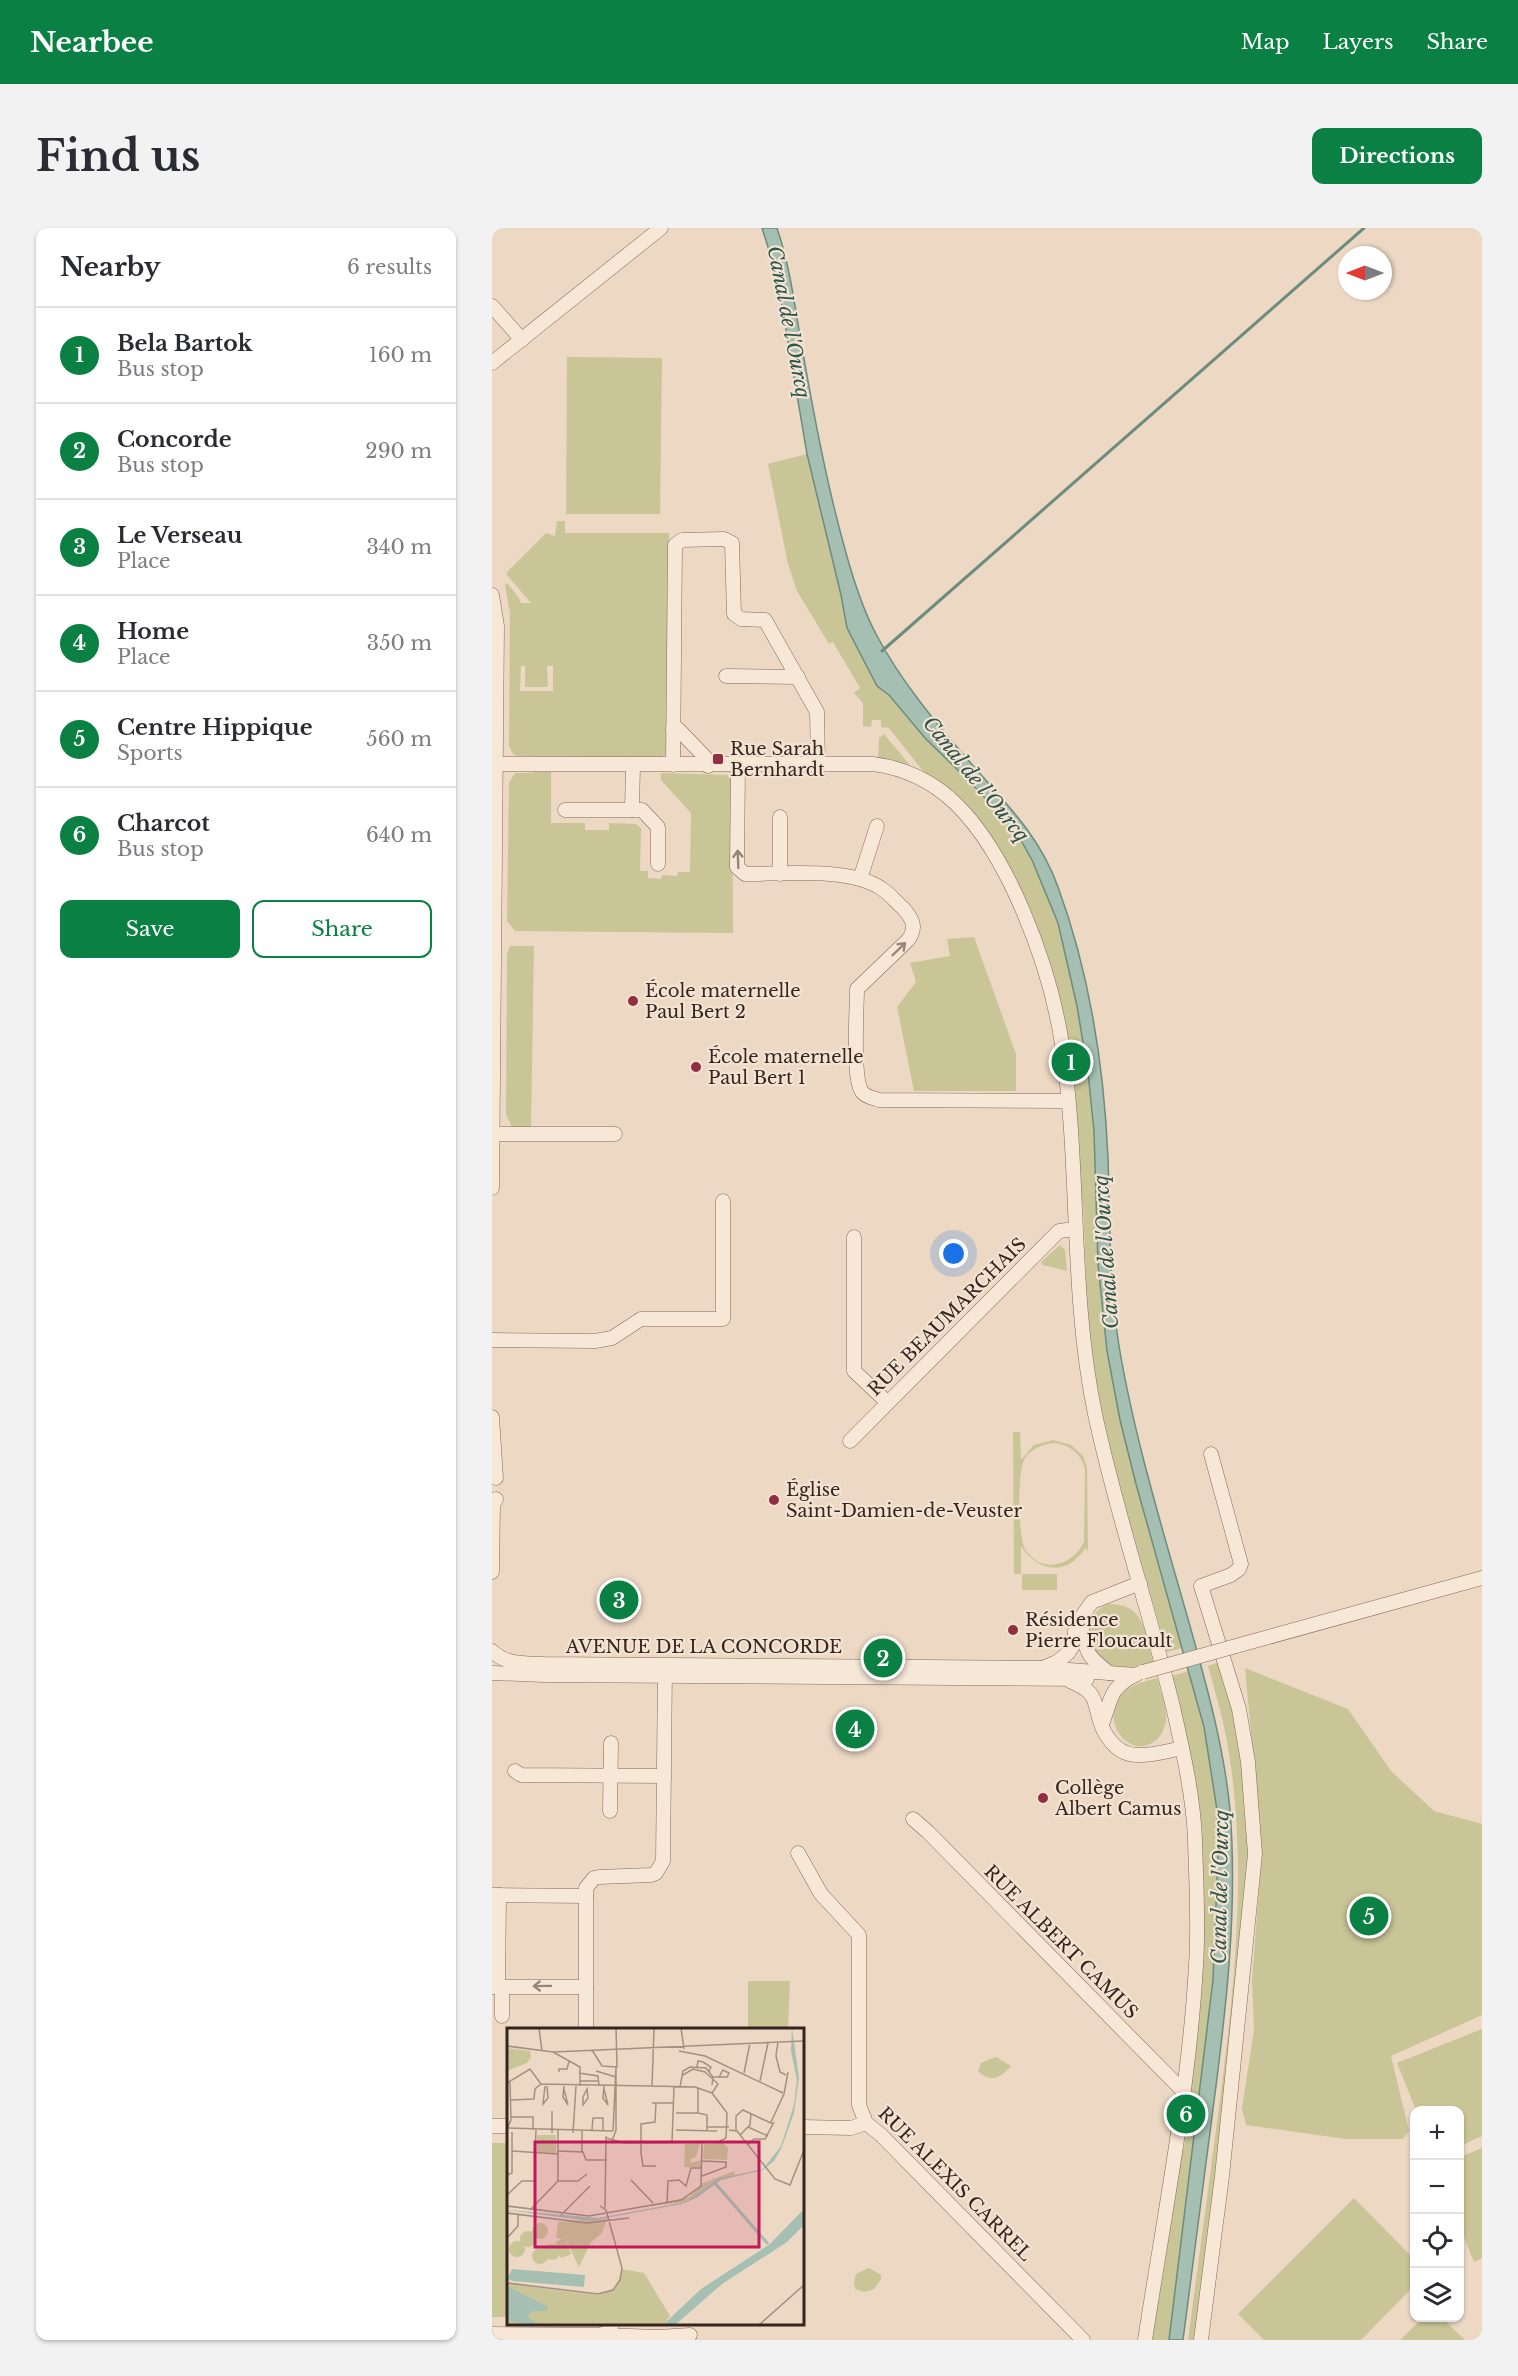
<!DOCTYPE html>
<html lang="en">
<head>
<meta charset="utf-8">
<style>
  body { margin:0; font-family:"Libre Baskerville",serif; background:#f2f2f3; color:#2b2b33 }
  .controls { position:absolute; right:18px; bottom:18px; display:grid; overflow:hidden; border-radius:12px; box-shadow:0 2px 4px #0004 }
  .controls button { width:54px; height:54px; display:grid; place-items:center; padding:0; border:0; border-bottom:2px solid #e1e1e2; background:#fff; color:#2b2b33; font:30px sans-serif }
  .compass { position:absolute; left:846px; top:18px; width:54px; height:54px; border-radius:50%; background:#fff; box-shadow:0 2px 4px #0004; rotate:270deg }
  .you { position:absolute; left:462px; top:1026px; width:21px; height:21px; margin:-15px; border:4px solid #fff; border-radius:50%; background:#1a73e8; box-shadow:0 0 0 9px #1a73e833 }
  .badge { display:grid; place-items:center; width:39px; height:39px; border-radius:50%; background:#0b8043; color:#fff; font-size:20px; font-weight:700 }
  .pin { position:absolute; translate:-50% -50%; border:3px solid #fff; box-shadow:0 2px 6px #0006 }
  .list { margin:0; padding:0; list-style:none }
  h2 { display:flex; justify-content:space-between; align-items:center; height:78px; margin:0; padding:0 24px; font-size:26px }
  h2 small { font-size:20px; font-weight:400; color:#7c7c81 }
  .list li { display:grid; grid-template-columns:39px 1fr auto; gap:18px; align-items:center; box-sizing:border-box; height:96px; padding:0 24px; border-top:2px solid #e1e1e2 }
  .list b { display:block; font-size:22px; white-space:nowrap }
  .list p { margin:0; font-size:20px; white-space:nowrap; color:#7c7c81 }
  .list em { font-size:20px; font-style:normal; color:#7c7c81 }
  .actions { display:flex; gap:12px; padding:18px 24px }
  .actions a { flex:1; padding:14px 0; border:2px solid #0b8043; border-radius:12px; text-align:center; font-size:21px; color:#0b8043 }
  .actions .main { background:#0b8043; color:#fff }
  .icon { flex:none; width:33px; height:33px; fill:none; stroke:currentColor; stroke-width:2; stroke-linecap:round; stroke-linejoin:round }
  .map { position:relative; flex:none; width:990px; height:2112px; overflow:hidden; border-radius:12px }
  header { display:flex; align-items:center; gap:36px; box-sizing:border-box; height:84px; padding:0 30px; background:#0b8043; color:#fff }
  header strong { font-size:28px }
  nav { display:flex; gap:33px; margin-inline-start:auto; font-size:21px }
  .intro { display:flex; align-items:center; justify-content:space-between; box-sizing:border-box; height:144px; padding:0 36px }
  h1 { margin:0; font-size:42px }
  .button { padding:15px 27px; border-radius:12px; background:#0b8043; color:#fff; font-size:21px; font-weight:700 }
  main { display:flex; gap:36px; padding:0 36px }
  aside { flex:1; background:#fff; border-radius:12px; box-shadow:0 2px 4px #0004 }
  .map>svg:first-child { display:block }
</style>
</head>
<body>
<header>
<strong>Nearbee</strong>
<nav><a>Map</a><a>Layers</a><a>Share</a></nav>
</header>
<div class="intro"><h1>Find us</h1><a class="button">Directions</a></div>
<main>
<aside>
<h2>Nearby<small>6 results</small></h2>
<ul class="list">
<li><span class="badge">1</span><div><b>Bela Bartok</b><p>Bus stop</p></div><em>160 m</em></li>
<li><span class="badge">2</span><div><b>Concorde</b><p>Bus stop</p></div><em>290 m</em></li>
<li><span class="badge">3</span><div><b>Le Verseau</b><p>Place</p></div><em>340 m</em></li>
<li><span class="badge">4</span><div><b>Home</b><p>Place</p></div><em>350 m</em></li>
<li><span class="badge">5</span><div><b>Centre Hippique</b><p>Sports</p></div><em>560 m</em></li>
<li><span class="badge">6</span><div><b>Charcot</b><p>Bus stop</p></div><em>640 m</em></li>
</ul>
<div class="actions"><a class="main">Save</a><a>Share</a></div>
</aside>
<div class="map">
<svg width="990" height="2112" viewBox="0 0 990 2112">
  <rect width="100%" height="100%" fill="#ecd8c3"/>
  <!-- green -->
  <g fill="#c9c597" fill-rule="evenodd">
    <path d="M 75,129 L 170,130 L 168,286 L 74,286 Z"/>
    <path d="M 315,226 L 349,367 L 355,400 L 385,458 L 397,467 L 433,510 L 515,594 L 540,632 L 566,695 L 585,778 L 596,845 L 602,903 L 606,1036 L 615,1123 L 628,1192 L 644,1256 L 690,1420 L 675,1424 L 623,1243 L 604,1162 L 591,1049 L 594,1048 L 591,976 L 586,976 L 582,842 L 580,831 L 577,831 L 540,693 L 453,559 L 431,543 L 397,500 L 389,499 L 389,492 L 380,492 L 379,499 L 371,498 L 371,475 L 362,465 L 368,460 L 341,414 L 337,416 L 305,363 L 296,336 L 276,236 Z"/>
    <path d="M 65,293 L 73,293 L 73,305 L 177,305 L 174,527 L 166,530 L 25,528 L 21,526 L 17,518 L 18,385 L 13,357 L 15,355 L 27,370 L 29,375 L 39,375 L 15,347 L 15,344 L 54,305 L 63,308 ZM 29,438 L 33,438 L 33,459 L 56,459 L 55,438 L 61,438 L 61,463 L 28,463 Z"/>
    <path d="M 392,506 L 417,536 L 415,538 L 386,531 L 387,510 Z"/>
    <path d="M 41,544 L 59,544 L 59,595 L 93,595 L 93,602 L 117,602 L 117,595 L 144,596 L 149,600 L 148,643 L 156,643 L 156,650 L 169,651 L 170,647 L 185,648 L 186,644 L 198,644 L 199,585 L 169,552 L 169,545 L 236,547 L 240,552 L 241,705 L 23,703 L 15,693 L 17,555 L 23,545 L 41,545 Z"/>
    <path d="M 482,709 L 524,826 L 524,863 L 422,863 L 405,779 L 424,754 L 418,735 L 458,728 L 455,711 Z"/>
    <path d="M 18,718 L 42,718 L 39,900 L 20,899 L 14,887 L 15,726 Z"/>
    <path d="M 568,1017 L 573,1022 L 575,1043 L 551,1037 L 549,1034 Z"/>
    <path d="M 521,1204 L 528,1204 L 529,1232 L 542,1217 L 561,1212 L 579,1217 L 591,1228 L 595,1239 L 596,1323 L 593,1320 C 575,1349 546,1344 529,1318 L 529,1346 L 522,1346 ZM 561,1215 C 577,1216 589,1225 593,1241 L 592,1314 C 581,1338 549,1347 533,1321 C 526,1308 525,1242 533,1230 C 540,1220 550,1217 561,1215 Z"/>
    <rect x="530" y="1346" width="35" height="16"/>
    <path d="M 615,1376 C 653,1375 653,1404 661,1434 L 634,1441 L 611,1437 C 607,1429 599,1420 597,1412 C 592,1397 602,1383 615,1376 Z"/>
    <path d="M 730,1433 L 746,1487 L 758,1636 L 738,1843 L 704,2112 L 696,2112 C 706,2037 716,1962 726,1887 C 742,1764 757,1636 735,1513 C 730,1487 723,1463 716,1438 Z"/>
    <path d="M 753,1440 L 856,1481 L 899,1543 L 942,1583 L 990,1596 L 990,1787 L 899,1828 L 917,1903 L 911,1911 L 854,1911 L 754,1897 L 750,1881 L 762,1802 L 760,1752 L 770,1623 Z"/>
    <path d="M 697,1443 C 710,1489 721,1534 725,1581 C 733,1681 719,1787 706,1886 C 696,1961 686,2037 677,2112 L 658,2112 L 688,1921 L 692,1921 L 698,1881 L 694,1880 L 710,1705 L 680,1448 Z"/>
    <path d="M 665,1450 C 668,1462 673,1474 674,1486 C 675,1494 672,1502 668,1508 C 638,1543 595,1479 643,1457 C 649,1454 658,1452 665,1450 Z"/>
    <path d="M 256,1753 L 298,1753 L 296,1801 L 256,1801 Z"/>
    <path d="M 990,1801 L 990,1908 L 968,1918 L 968,1882 L 924,1882 L 905,1835 Z"/>
    <path d="M 504,1829 L 519,1838 C 507,1851 499,1855 486,1843 L 489,1835 Z"/>
    <rect x="0" y="1915" width="16" height="174"/>
    <path d="M 990,1920 L 990,2030 L 982,2034 L 968,1999 L 968,1929 Z"/>
    <path d="M 862,1970 L 922,2031 L 922,2058 L 869,2112 L 772,2112 L 746,2086 Z"/>
    <path d="M 377,2040 L 389,2047 L 389,2051 L 382,2061 L 373,2064 L 363,2061 L 362,2054 L 364,2046 Z"/>
    <path d="M 931,2090 L 950,2090 L 973,2112 L 908,2112 Z"/>
  </g>
  <!-- water -->
  <path fill="#a5bfb2" stroke="#6c8c7e" stroke-width="1.5" d="M 270,0 L 285,0 C 297,35 302,72 308,108 C 321,182 334,254 354,325 C 362,354 371,382 385,408 C 409,453 443,494 477,533 C 512,574 547,606 566,659 C 598,746 612,838 616,930 C 618,993 617,1056 627,1118 C 643,1213 672,1306 698,1398 C 715,1459 732,1519 738,1582 C 746,1682 734,1782 721,1881 C 711,1958 701,2035 691,2112 L 677,2112 L 721,1752 L 726,1627 L 725,1582 L 712,1499 L 644,1256 L 628,1192 L 615,1123 L 606,1036 L 602,903 L 596,845 L 585,778 L 566,695 L 540,632 L 528,611 L 515,594 L 479,555 L 433,510 L 397,467 L 385,458 L 355,400 L 349,367 L 315,226 L 285,48 Z"/>
  <g fill="none" stroke-linecap="round" stroke-linejoin="round">
    <!-- stream -->
    <path stroke="#6c8c7e" stroke-width="3" d="M 390,423 L 872,0"/>
    <!-- minor casing -->
    <g stroke="#85695b" stroke-width="15">
      <g id="minor">
        <path d="M 0,78 L 30,112"/>
        <path d="M 0,135 L 169,0"/>
        <path d="M 0,367 L 5,398 L 0,960"/>
        <path d="M 234,448 L 306,449"/>
        <path d="M 181,501 L 186,501 L 215,531 L 216,538"/>
        <path d="M 4,536 L 381,536 C 412,540 441,554 463,575 C 517,627 557,737 569,810 C 589,934 577,1061 603,1186 C 624,1285 657,1381 681,1479 C 691,1523 701,1566 703,1611 C 704,1653 707,1696 704,1737 C 697,1863 672,1988 653,2112"/>
        <path d="M 141,537 L 140,582 L 150,582 L 166,599 L 166,636"/>
        <path d="M 181,537 L 183,317 L 190,312 L 232,311 L 240,315 L 242,386 L 249,391 L 273,392 L 325,484 L 326,536"/>
        <path d="M 246,538 L 245,639 L 253,646 C 291,646 359,639 390,661 C 398,666 404,674 411,680 C 421,691 425,700 416,712 L 365,761 C 365,781 360,850 370,864 C 374,869 381,870 387,872 L 576,873"/>
        <path d="M 73,582 L 140,582"/>
        <path d="M 288,646 L 288,589"/>
        <path d="M 368,651 L 385,598"/>
        <path d="M 1,906 L 123,906"/>
        <path d="M 362,1009 L 362,1143 L 395,1174"/>
        <path d="M 0,1112 L 103,1113 L 120,1110 L 149,1091 L 231,1091 L 231,973"/>
        <path d="M 0,1189 L 4,1250"/>
        <path d="M 358,1213 L 567,1003 L 583,1001"/>
        <path d="M 0,1344 L 1,1277 L 4,1271"/>
        <path d="M 589,1397 C 596,1426 592,1425 617,1445"/>
        <path d="M 744,1418 L 990,1350"/>
        <path d="M 0,1423 C 14,1437 34,1435 52,1436 L 551,1440 L 643,1447"/>
        <path d="M 551,1440 L 565,1434 L 576,1425 L 582,1416 L 583,1403 L 590,1388 L 600,1374 L 648,1355"/>
        <path d="M 0,1445 L 52,1447 L 595,1451"/>
        <path d="M 578,1453 C 585,1456 592,1459 598,1465 C 603,1471 604,1478 606,1486 C 610,1505 623,1526 644,1527 C 660,1528 676,1523 690,1520"/>
        <path d="M 610,1496 C 620,1471 616,1460 645,1446"/>
        <path d="M 23,1543 L 29,1547 L 172,1548"/>
        <path d="M 118,1583 L 119,1515"/>
        <path d="M 421,1591 L 436,1604 L 691,1863"/>
        <path d="M 306,1625 L 329,1666 L 367,1707 L 367,1877 L 374,1895 L 389,1907 L 591,2112"/>
        <path d="M 0,1667 L 94,1668"/>
        <path d="M 0,1759 L 94,1759"/>
        <path d="M 6,1760 L 7,1667"/>
        <path d="M 10,1788 L 10,1760"/>
        <path d="M 94,1802 L 94,1660 L 102,1650 L 107,1649 L 159,1647 L 164,1645 L 171,1633 L 173,1440"/>
        <path d="M 0,1898 L 16,1898"/>
        <path d="M 310,1899 L 359,1900 L 374,1895"/>
        <path d="M 0,2106 L 108,2107 L 116,2104 L 120,2096"/>
        <path d="M 108,2107 L 167,2109 L 198,2107"/>
        <path d="M 709,2112 L 730,1948 L 763,1626 L 756,1534 L 747,1481 L 709,1358 L 739,1347 L 747,1341 L 749,1336 L 719,1226"/>
      </g>
    </g>
    <!-- minor -->
    <use href="#minor" stroke="#f7e7d6" stroke-width="14"/>
    <!-- minor-bridge casing -->
    <g stroke="#85695b" stroke-width="15" stroke-linecap="butt">
      <path id="minor-bridge" d="M 651,1444 L 744,1418"/>
    </g>
    <!-- minor-bridge -->
    <use href="#minor-bridge" stroke="#f7e7d6" stroke-width="14"/>
  </g>
  <!-- one-way arrows -->
  <defs><path id="oneway-shaft" d="M-6 0H5M1.5-3L5.5 0L1.5 3" fill="none" stroke-width="1.6" stroke-linecap="round" stroke-linejoin="round" transform="scale(1.5)"/></defs>
  <g stroke="#96867a">
    <use href="#oneway-shaft" transform="translate(246 631) rotate(-92)"/>
    <use href="#oneway-shaft" transform="translate(407 721) rotate(-44)"/>
    <use href="#oneway-shaft" transform="translate(50 1758) rotate(179)"/>
  </g>
  <!-- markers -->
  <g fill="#912e41" stroke="#f3e3d2" stroke-width="2">
    <rect x="220" y="525" width="12" height="12" rx="3"/>
    <circle cx="141" cy="773" r="6"/>
    <circle cx="204" cy="839" r="6"/>
    <circle cx="282" cy="1272" r="6"/>
    <circle cx="521" cy="1402" r="6"/>
    <circle cx="551" cy="1570" r="6"/>
  </g>
  <g text-anchor="middle" dominant-baseline="central" stroke-width="4.5" stroke-linejoin="round" paint-order="stroke">
    <!-- poi labels -->
    <g font-size="18" fill="#35251e" stroke="#f3e3d2" text-anchor="start">
      <text x="238" y="521">Rue Sarah<tspan x="238" dy="21">Bernhardt</tspan></text>
      <text x="153" y="763">École maternelle<tspan x="153" dy="21">Paul Bert 2</tspan></text>
      <text x="216" y="829">École maternelle<tspan x="216" dy="21">Paul Bert 1</tspan></text>
      <text x="294" y="1262">Église<tspan x="294" dy="21">Saint-Damien-de-Veuster</tspan></text>
      <text x="533" y="1392">Résidence<tspan x="533" dy="21">Pierre Floucault</tspan></text>
      <text x="563" y="1560">Collège<tspan x="563" dy="21">Albert Camus</tspan></text>
    </g>
    <!-- street labels -->
    <g font-size="18" fill="#35251e" stroke="#f3e3d2">
      <text transform="translate(455 1089) rotate(-45)">RUE BEAUMARCHAIS</text>
      <text x="212" y="1419">AVENUE DE LA CONCORDE</text>
      <text transform="translate(569 1714) rotate(45)">RUE ALBERT CAMUS</text>
      <text transform="translate(463 1956) rotate(45)">RUE ALEXIS CARREL</text>
    </g>
    <!-- water labels -->
    <g font-size="20" font-style="italic" fill="#2e544b" stroke="#f3e3d2">
      <text transform="translate(297 94) rotate(79)">Canal de l'Ourcq</text>
      <text transform="translate(484 551) rotate(51)">Canal de l'Ourcq</text>
      <text transform="translate(614 1024) rotate(-94)">Canal de l'Ourcq</text>
      <text transform="translate(728 1659) rotate(-89)">Canal de l'Ourcq</text>
    </g>
  </g>
  <!-- overview -->
  <g transform="translate(15 1800)">
    <rect width="297" height="297" fill="#ecd8c3"/>
    <path d="M 0,20 L 23,23 L 24,29 L 20,35 L 0,43 ZM 30,107 L 49,107 L 49,125 L 30,124 ZM 193,115 L 189,129 L 183,131 L 184,135 L 194,132 L 194,139 L 177,139 L 178,116 ZM 216,115 L 221,120 L 220,132 L 196,131 L 197,116 ZM 227,143 L 228,147 L 207,153 L 179,174 L 142,178 L 182,169 L 196,155 ZM 100,190 L 95,205 L 84,214 L 72,239 L 58,209 L 64,226 L 54,230 L 48,214 L 55,211 L 49,210 L 51,194 ZM25 203a8 8 0 1 1 16 0a8 8 0 1 1-16 0ZM13 211a8 8 0 1 1 16 0a8 8 0 1 1-16 0ZM2 221a8 8 0 1 1 16 0a8 8 0 1 1-16 0ZM37 224a8 8 0 1 1 16 0a8 8 0 1 1-16 0ZM25 228a8 8 0 1 1 16 0a8 8 0 1 1-16 0ZM 115,241 L 137,245 L 163,288 L 156,297 L 0,297 L 0,256 L 91,267 L 109,260 Z" fill="#c9c597"/>
    <path d="M 285,0 L 292,50 L 287,85 L 274,121 L 267,133 L 256,142 L 214,152 L 189,170 L 175,176 L 88,192 L 75,192 L 0,182 L 91,190 L 179,174 L 210,151 L 256,141 L 274,118 L 287,77 L 290,52 L 284,23 ZM 297,181 L 297,197 L 280,214 L 215,256 L 168,297 L 156,297 L 194,261 L 263,216 ZM 5,241 L 78,247 L 77,259 L 6,253 L 0,251 ZM 0,258 L 40,278 L 41,283 L 26,283 L 20,288 L 31,297 L 0,293 Z" fill="#a5bfb2"/>
    <path fill="none" stroke="#a5bfb2" stroke-width="3" d="M 208,155 L 261,216"/>
    <path fill="none" stroke="#a39081" stroke-width="1.5" d="M 32,0 L 35,23M 174,0 L 177,21M 271,14 L 269,28 L 273,44 L 279,47M 0,18 L 46,24 L 297,13M 85,22 L 95,38 L 110,39 L 109,0M 172,23 L 198,28 L 276,65M 46,24 L 73,39 L 73,58M 190,39 L 191,33 L 196,34 L 204,39 L 202,43M 89,43 L 109,49M 52,44 L 52,41 L 60,41 L 62,33M 72,45 L 91,48 L 92,58M 237,45 L 243,15M 176,47 L 186,41 L 198,44 L 211,56 L 205,65M 206,49 L 220,49 L 222,45 L 216,42 L 212,49M 73,53 L 92,53M 253,53 L 261,15M 0,55 L 23,41 L 34,56M 34,56 L 144,58M 38,58 L 36,76 L 41,70 L 40,58M 145,59 L 147,0M 173,59 L 176,43 L 183,39 L 199,40 L 206,49 L 205,57M 191,60 L 191,85 L 200,87 L 200,103M 57,61 L 61,77 L 56,69 L 57,58M 80,61 L 81,70 L 76,77 L 76,69 ZM 97,61 L 101,77 L 96,70 L 97,58M 4,72 L 27,71 L 28,61 L 34,56M 145,75 L 167,75M 169,85 L 191,85M 4,89 L 26,89 L 26,102M 264,94 L 277,66 L 281,44M 1,99 L 4,92 L 3,54M 200,99 L 222,99M 241,99 L 261,108M 1,100 L 106,103M 51,102 L 51,153M 85,102 L 86,90 L 96,90 L 96,102M 169,102 L 210,103M 222,102 L 230,103 L 268,151 L 283,157 L 297,122M 229,102 L 229,88 L 236,82 L 266,96M 45,105 L 45,83M 66,105 L 69,58M 233,107 L 243,97 L 244,85M 99,110 L 118,115 L 211,114 L 219,110 L 220,85 L 205,65 L 188,59 L 145,58M 105,113 L 109,102 L 109,39 L 106,103M 165,114 L 167,59M 241,117 L 247,111 L 258,111 L 267,94M 5,123 L 51,126M 51,123 L 76,124 L 79,132 L 100,132M 28,124 L 29,102M 75,124 L 75,102M 195,133 L 219,134 L 219,139 L 195,148M 149,138 L 136,138 L 134,125 L 134,96 L 148,94 L 149,75M 0,147 L 5,145 L 5,104M 124,152 L 146,175M 0,167 L 15,153 L 27,153M 160,175 L 161,153 L 172,152 L 179,158 L 184,140 L 195,140M 0,178 L 82,188 L 174,172 L 194,158 L 195,114M 98,180 L 99,108M 23,182 L 51,153 L 71,153 L 80,146M 0,185 L 80,195 L 122,190M 54,187 L 83,158M 0,210 L 11,198 L 11,187M 0,255 L 91,266 L 106,262 L 113,252 L 115,240 L 99,182 L 93,178M 252,297 L 297,257"/>
    <path fill="#c2185b" fill-opacity="0.15" stroke="#c2185b" stroke-width="3" d="M 28,114 L 252,114 L 252,219 L 28,219 Z"/>
    <rect width="297" height="297" fill="none" stroke="#35251e" stroke-width="3"/>
  </g>
</svg>
<div class="controls">
<button>+</button>
<button>−</button>
<button><svg class="icon" aria-label="locate" viewBox="0 0 24 24"><circle cx="12" cy="12" r="6"/><path d="M12 2v4M12 18v4M2 12h4M18 12h4"/></svg></button>
<button><svg class="icon" aria-label="layers" viewBox="0 0 24 24"><path d="M12 4l9 5-9 5-9-5zM3 14l9 5 9-5"/></svg></button>
</div>
<svg class="compass" viewBox="-18 -18 36 36"><path d="M0-13l5 13h-10z" fill="#e53935"/><path d="M0 13l5-13h-10z" fill="#7c7c81"/></svg>
<div class="you"></div>
<div class="pin badge" style="left:579px;top:834px">1</div>
<div class="pin badge" style="left:391px;top:1430px">2</div>
<div class="pin badge" style="left:127px;top:1372px">3</div>
<div class="pin badge" style="left:363px;top:1501px">4</div>
<div class="pin badge" style="left:877px;top:1688px">5</div>
<div class="pin badge" style="left:694px;top:1886px">6</div>
</div>
</main>
</body>
</html>
